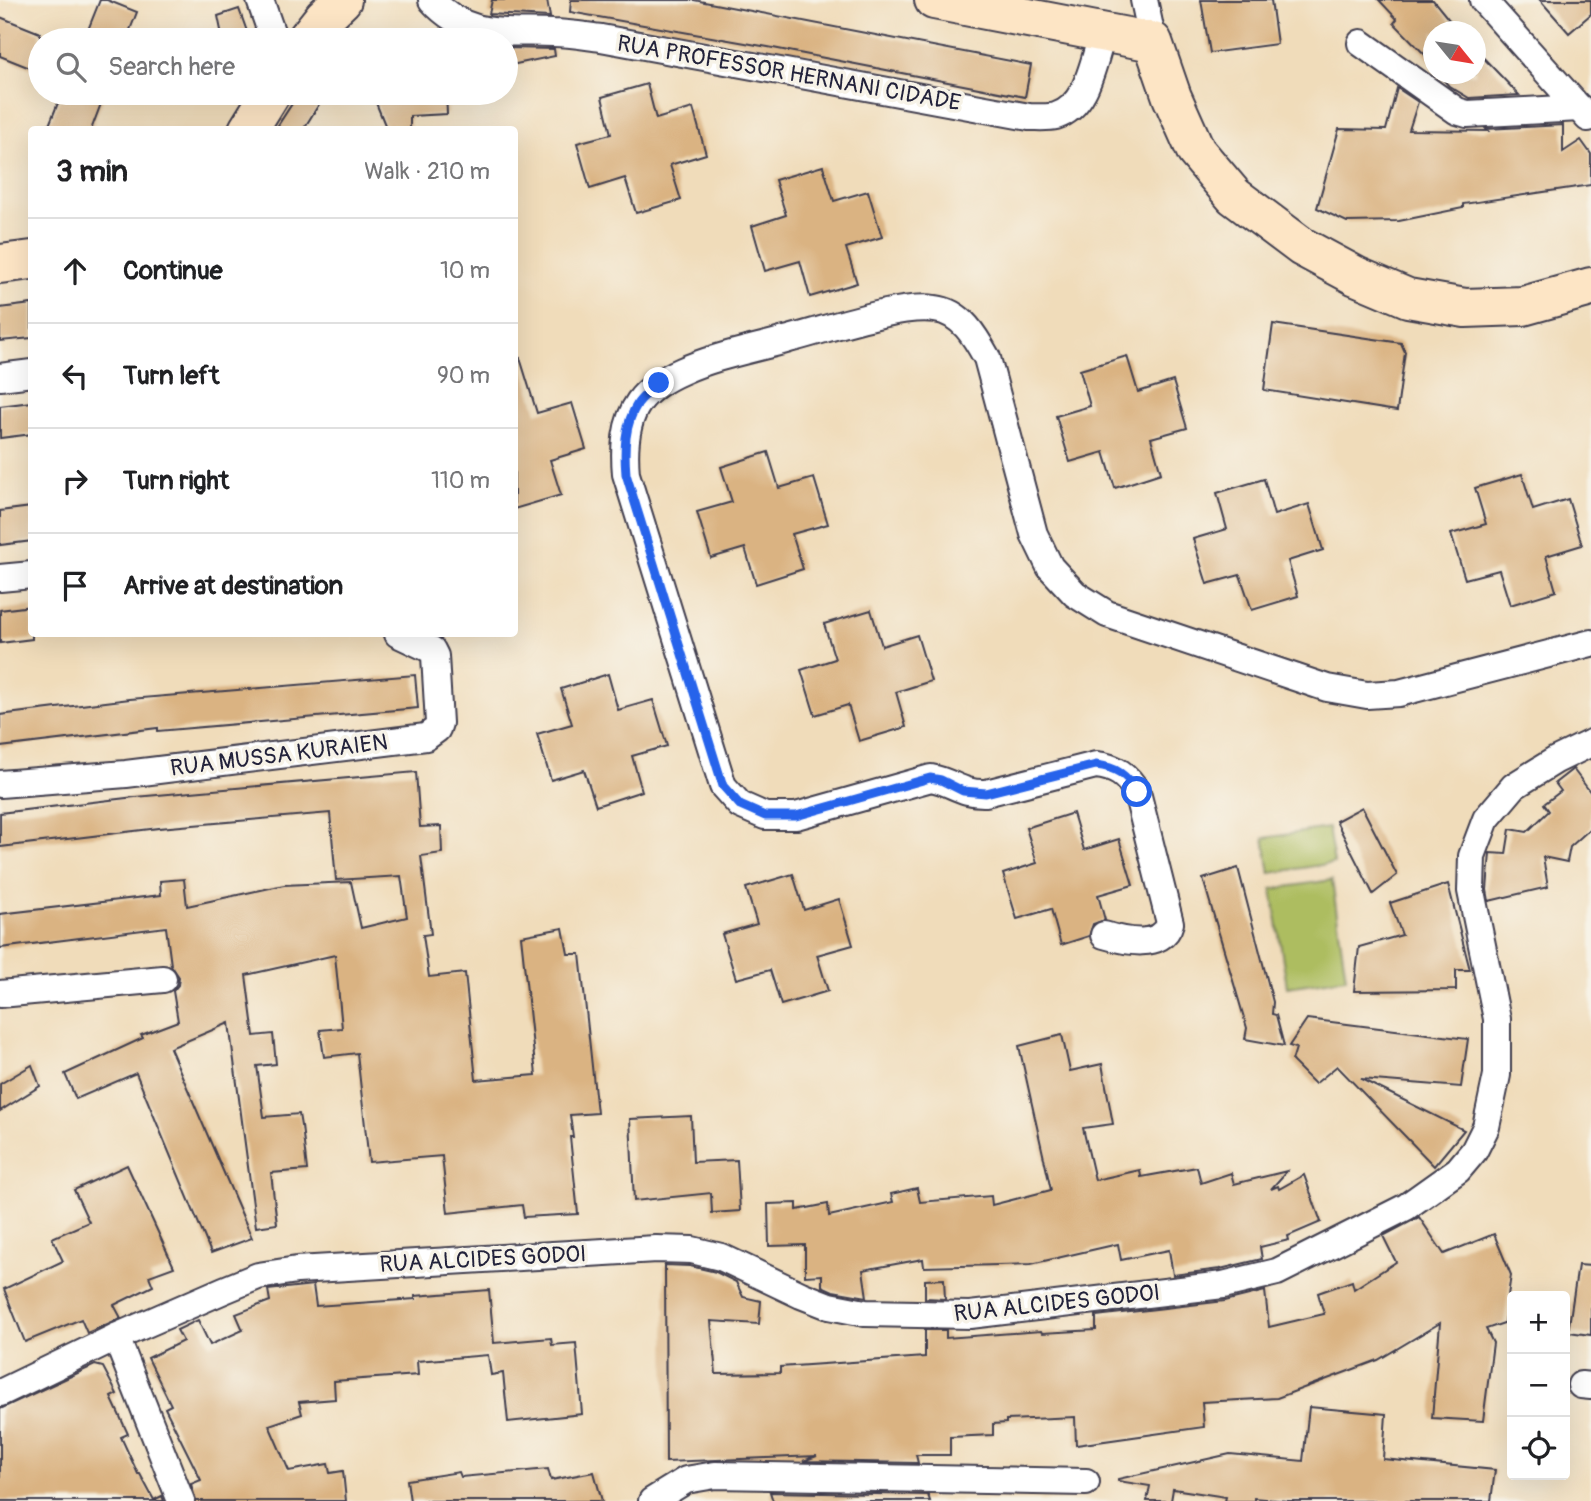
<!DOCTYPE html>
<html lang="en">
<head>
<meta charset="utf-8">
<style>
  body { margin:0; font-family:Pangolin,sans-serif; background:#f2f2f2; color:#202124 }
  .controls { position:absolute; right:21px; bottom:21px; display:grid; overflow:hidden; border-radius:7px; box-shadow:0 7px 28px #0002 }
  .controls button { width:63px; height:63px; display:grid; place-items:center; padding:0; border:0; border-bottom:2px solid #e0e0e0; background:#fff; color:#202124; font:35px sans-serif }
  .compass { position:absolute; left:1423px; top:21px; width:63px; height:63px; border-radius:50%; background:#fff; box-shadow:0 7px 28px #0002; rotate:120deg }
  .stop { position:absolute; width:21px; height:21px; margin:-16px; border:5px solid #2563eb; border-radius:50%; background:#fff }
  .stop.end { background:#2563eb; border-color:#fff; box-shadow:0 2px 7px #0008 }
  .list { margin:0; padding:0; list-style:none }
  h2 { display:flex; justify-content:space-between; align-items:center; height:91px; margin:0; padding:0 28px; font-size:30px }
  h2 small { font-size:23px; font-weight:400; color:#757577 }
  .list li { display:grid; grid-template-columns:46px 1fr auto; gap:21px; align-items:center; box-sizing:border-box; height:105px; padding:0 28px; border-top:2px solid #e0e0e0 }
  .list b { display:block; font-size:26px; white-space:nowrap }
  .list em { font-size:23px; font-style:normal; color:#757577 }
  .icon { flex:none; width:38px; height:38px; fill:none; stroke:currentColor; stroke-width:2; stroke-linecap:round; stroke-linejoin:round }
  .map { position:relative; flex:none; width:1591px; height:1501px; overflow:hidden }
  .search { position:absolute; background:#fff; box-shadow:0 7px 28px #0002; left:28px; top:28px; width:490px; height:77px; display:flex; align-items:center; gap:18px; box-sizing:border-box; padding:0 24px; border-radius:38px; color:#757577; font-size:26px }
  .panel { position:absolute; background:#fff; box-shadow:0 7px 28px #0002; left:28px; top:126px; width:490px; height:511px; border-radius:7px }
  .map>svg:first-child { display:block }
</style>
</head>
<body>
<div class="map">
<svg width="1591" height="1501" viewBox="0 0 1591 1501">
  <rect width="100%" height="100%" fill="#f7f3e8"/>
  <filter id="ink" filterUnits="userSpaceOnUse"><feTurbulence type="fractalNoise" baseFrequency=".0143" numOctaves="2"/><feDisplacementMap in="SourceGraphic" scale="14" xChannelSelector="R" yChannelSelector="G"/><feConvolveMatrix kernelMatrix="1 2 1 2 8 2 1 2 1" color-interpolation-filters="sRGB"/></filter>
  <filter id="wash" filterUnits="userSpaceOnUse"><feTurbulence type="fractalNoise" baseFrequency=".00686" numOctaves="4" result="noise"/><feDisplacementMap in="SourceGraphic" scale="28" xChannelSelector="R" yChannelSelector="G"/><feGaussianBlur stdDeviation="1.57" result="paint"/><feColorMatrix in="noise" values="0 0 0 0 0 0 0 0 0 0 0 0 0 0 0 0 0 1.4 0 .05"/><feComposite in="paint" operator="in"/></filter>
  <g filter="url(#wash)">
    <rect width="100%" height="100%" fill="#f0dcba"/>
    <!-- green -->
    <g fill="#adbd60" stroke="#68704e" stroke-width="2">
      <path d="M 1328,828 L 1334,863 L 1270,873 L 1264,838 Z"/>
      <path d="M 1332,880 L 1346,978 L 1287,987 L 1272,889 Z"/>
    </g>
    <g id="blocks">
      <!-- building -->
      <g fill="#dab382">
        <path d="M 100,0 L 107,0 L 137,12 L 126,40 L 84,40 Z"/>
        <path d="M 492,0 L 547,0 L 550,17 L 489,14 Z"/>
        <path d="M 571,0 L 694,0 L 1031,65 L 1025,97 L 768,47 L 570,12 Z"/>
        <path d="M 1201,0 L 1271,0 L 1277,44 L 1210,53 Z"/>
        <path d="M 1379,0 L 1433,0 L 1459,32 L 1433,32 L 1433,63 L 1394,23 L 1397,19 Z"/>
        <path d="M 1540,0 L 1591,0 L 1591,14 L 1569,33 Z"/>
        <path d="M 239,9 L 250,40 L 223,40 L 218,16 Z"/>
        <path d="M 0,17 L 40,33 L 40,72 L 0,56 Z"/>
        <path d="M 506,48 L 554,49 L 555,56 L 506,66 Z"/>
        <path d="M 1475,49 L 1519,95 L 1469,98 L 1449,86 L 1438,74 L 1475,74 Z"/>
        <path d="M 647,84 L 656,119 L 693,108 L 706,154 L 670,165 L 681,200 L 636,213 L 625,178 L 590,189 L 577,143 L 611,134 L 602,97 Z"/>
        <path d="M 1397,88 L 1418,102 L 1409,130 L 1488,131 L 1486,129 L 1563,125 L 1563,152 L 1581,140 L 1591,154 L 1591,185 L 1463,204 L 1463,208 L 1399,221 L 1347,222 L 1317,208 L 1339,129 L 1386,130 Z"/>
        <path d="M 62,93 L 105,93 L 91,130 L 47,130 Z"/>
        <path d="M 299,93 L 326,93 L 303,130 L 275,130 Z"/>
        <path d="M 372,93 L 446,93 L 447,114 L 410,116 L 410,130 L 387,130 Z"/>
        <path d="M 823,166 L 834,201 L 868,191 L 882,237 L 846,248 L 857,283 L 810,297 L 800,261 L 765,271 L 752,226 L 786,215 L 775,180 Z"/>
        <path d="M 32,304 L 32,338 L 0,341 L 0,308 Z"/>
        <path d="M 1273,324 L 1401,343 L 1405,352 L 1397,411 L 1264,390 Z"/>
        <path d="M 1127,356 L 1138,392 L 1173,381 L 1187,428 L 1151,438 L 1161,473 L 1115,488 L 1104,452 L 1070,462 L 1056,416 L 1090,406 L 1080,370 Z"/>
        <path d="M 520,358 L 537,413 L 572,403 L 586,449 L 550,460 L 561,495 L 514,509 L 514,359 Z"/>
        <path d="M 32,402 L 32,434 L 0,438 L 0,406 Z"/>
        <path d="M 768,452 L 779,488 L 814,478 L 828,524 L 792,534 L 803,569 L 756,584 L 745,548 L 711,558 L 697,512 L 732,502 L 721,467 Z"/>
        <path d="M 1522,474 L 1533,510 L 1568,499 L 1582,545 L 1546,556 L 1556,591 L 1510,605 L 1499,570 L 1465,579 L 1451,534 L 1486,524 L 1475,488 Z"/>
        <path d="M 1264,479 L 1274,515 L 1309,504 L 1323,550 L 1288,561 L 1298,596 L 1252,610 L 1240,575 L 1207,584 L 1193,539 L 1227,529 L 1217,493 Z"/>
        <path d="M 32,507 L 32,541 L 0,545 L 0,511 Z"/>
        <path d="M 32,606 L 32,639 L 0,643 L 0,610 Z"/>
        <path d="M 871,610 L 882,646 L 917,635 L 931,681 L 896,692 L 906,727 L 859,741 L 848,705 L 815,715 L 801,670 L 835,659 L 824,624 Z"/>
        <path d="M 608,674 L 618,710 L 653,700 L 667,746 L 632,756 L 642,791 L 596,806 L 584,770 L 551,780 L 537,734 L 572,724 L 561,689 Z"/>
        <path d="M 415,675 L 418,708 L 158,731 L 158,728 L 0,747 L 0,715 L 130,699 Z"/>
        <path d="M 1573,769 L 1591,793 L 1591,828 L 1570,847 L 1567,862 L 1543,857 L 1548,887 L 1489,901 L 1487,890 L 1490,853 L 1506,854 L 1510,829 L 1527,832 L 1549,811 L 1544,804 L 1561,791 L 1555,783 Z"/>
        <path d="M 416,772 L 420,827 L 441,826 L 442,853 L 421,856 L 431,934 L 423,935 L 429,977 L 465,973 L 476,1080 L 536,1075 L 521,936 L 563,928 L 568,954 L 580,954 L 597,1113 L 570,1115 L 573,1137 L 570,1137 L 578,1214 L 524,1217 L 522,1205 L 448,1213 L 442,1156 L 369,1162 L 357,1053 L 324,1057 L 320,1030 L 342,1028 L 335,955 L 246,975 L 254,1036 L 273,1034 L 276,1064 L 257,1066 L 264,1117 L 299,1114 L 301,1126 L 302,1126 L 307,1170 L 271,1173 L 277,1224 L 256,1227 L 229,1023 L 170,1048 L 252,1238 L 211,1253 L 136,1073 L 76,1099 L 65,1074 L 143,1038 L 141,1035 L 178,1021 L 173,991 L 178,985 L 179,977 L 171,965 L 166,927 L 0,948 L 0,914 L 161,895 L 160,881 L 184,879 L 187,906 L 284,885 L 351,882 L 361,928 L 407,917 L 401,876 L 336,880 L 330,813 L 159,828 L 0,847 L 0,813 L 135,797 Z"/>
        <path d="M 1362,807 L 1397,875 L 1373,894 L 1336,821 Z"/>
        <path d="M 1073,813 L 1084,850 L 1119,839 L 1133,885 L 1098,895 L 1105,920 L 1093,924 L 1089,936 L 1061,945 L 1051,909 L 1017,919 L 1003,874 L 1037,863 L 1026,828 Z"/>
        <path d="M 1238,868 L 1273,1002 L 1272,1014 L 1276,1015 L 1284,1046 L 1245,1039 L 1247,1028 L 1203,879 Z"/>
        <path d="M 793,874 L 804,910 L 839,899 L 853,945 L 817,955 L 828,991 L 781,1005 L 770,970 L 736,979 L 722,934 L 757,924 L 746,888 Z"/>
        <path d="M 1448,884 L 1470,970 L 1456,970 L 1456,990 L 1354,991 L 1359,947 L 1402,935 L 1390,903 Z"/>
        <path d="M 1307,1019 L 1468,1039 L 1461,1087 L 1361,1079 L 1464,1130 L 1434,1166 L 1337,1066 L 1315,1084 L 1292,1061 L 1296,1048 L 1289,1046 Z"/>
        <path d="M 1062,1035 L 1070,1071 L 1102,1064 L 1113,1124 L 1083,1128 L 1095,1180 L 1140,1170 L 1141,1177 L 1197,1167 L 1201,1183 L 1231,1173 L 1234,1184 L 1287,1171 L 1271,1189 L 1278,1186 L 1279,1189 L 1304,1175 L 1321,1222 L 1288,1236 L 1289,1240 L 1260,1247 L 1262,1259 L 1220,1269 L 1173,1275 L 1169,1250 L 1121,1260 L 1118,1244 L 1031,1264 L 924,1267 L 923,1259 L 863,1270 L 867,1297 L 833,1291 L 822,1286 L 822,1275 L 805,1276 L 805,1245 L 769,1246 L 768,1204 L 797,1203 L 797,1210 L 828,1204 L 829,1216 L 893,1202 L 891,1194 L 917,1188 L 920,1202 L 991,1196 L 992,1205 L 1051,1190 L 1019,1046 Z"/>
        <path d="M 32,1065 L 40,1086 L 0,1111 L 0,1084 Z"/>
        <path d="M 691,1116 L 693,1162 L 737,1160 L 740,1211 L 712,1213 L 711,1193 L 634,1201 L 630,1119 Z"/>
        <path d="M 127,1165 L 174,1267 L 149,1276 L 153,1286 L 114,1305 L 121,1318 L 87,1333 L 81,1319 L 25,1342 L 4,1289 L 63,1261 L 52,1238 L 89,1222 L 74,1190 Z"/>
        <path d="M 1419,1217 L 1444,1254 L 1494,1234 L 1511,1275 L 1504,1323 L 1486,1329 L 1493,1343 L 1483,1421 L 1432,1418 L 1440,1323 L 1378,1360 L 1277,1398 L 1202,1402 L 1204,1427 L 1076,1445 L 1075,1417 L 1006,1420 L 1006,1423 L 993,1424 L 993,1435 L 950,1437 L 950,1455 L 916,1455 L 918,1463 L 803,1461 L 817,1456 L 666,1462 L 665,1265 L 690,1266 L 716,1272 L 736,1282 L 743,1297 L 761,1301 L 759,1324 L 711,1321 L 716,1374 L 780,1373 L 780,1367 L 925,1357 L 925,1330 L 946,1330 L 946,1338 L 1041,1331 L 1042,1333 L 1096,1330 L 1096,1316 L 1225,1301 L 1265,1291 L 1269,1327 L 1324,1314 L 1318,1293 L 1352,1281 L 1354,1289 L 1396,1262 L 1383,1236 Z"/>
        <path d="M 1578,1265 L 1591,1266 L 1591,1335 L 1568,1332 Z"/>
        <path d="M 944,1279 L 945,1299 L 925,1298 L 925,1280 Z"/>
        <path d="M 313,1285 L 316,1306 L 415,1299 L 415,1296 L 489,1290 L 494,1343 L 551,1338 L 552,1345 L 576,1343 L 582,1414 L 508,1422 L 503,1373 L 491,1375 L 488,1355 L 417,1361 L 418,1375 L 334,1381 L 335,1399 L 299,1402 L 302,1414 L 269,1425 L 289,1471 L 328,1464 L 330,1473 L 343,1471 L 346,1501 L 196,1501 L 191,1484 L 201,1480 L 165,1408 L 171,1405 L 148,1358 L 183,1341 L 177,1330 L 198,1320 L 210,1345 L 243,1330 L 236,1314 L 270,1301 L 268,1290 Z"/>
        <path d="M 95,1365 L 103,1367 L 117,1394 L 111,1397 L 128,1434 L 121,1437 L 138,1474 L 140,1474 L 154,1500 L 162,1496 L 164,1501 L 0,1501 L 0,1409 Z"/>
        <path d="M 1309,1407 L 1386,1414 L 1383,1459 L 1495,1470 L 1491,1501 L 1288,1501 L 1254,1498 L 1254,1501 L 1225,1501 L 1226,1497 L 1173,1489 L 1171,1501 L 1147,1501 L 1150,1486 L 1118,1481 L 1118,1479 L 1230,1454 L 1303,1461 Z"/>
        <path d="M 548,1469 L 551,1480 L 594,1472 L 602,1501 L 410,1501 L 407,1480 L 459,1472 L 461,1477 Z"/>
        <path d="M 770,1492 L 928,1495 L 930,1501 L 773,1501 Z"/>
      </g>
    </g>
  </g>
  <g filter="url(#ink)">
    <use href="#blocks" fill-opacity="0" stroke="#413e4e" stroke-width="2"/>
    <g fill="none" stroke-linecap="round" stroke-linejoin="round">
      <!-- street casing -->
      <g stroke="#413e4e" stroke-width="30">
        <g id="street">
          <path d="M 260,0 L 274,40"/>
          <path d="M 432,0 C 467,39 505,31 553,33 C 569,33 585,36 601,38 L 1029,117 C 1038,117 1048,118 1056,116 C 1088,106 1093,61 1103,33"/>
          <path d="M 1144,0 L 1153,42"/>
          <path d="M 1483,0 L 1588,118"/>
          <path d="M 1361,43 L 1457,111 L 1467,114 L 1580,108"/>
          <path d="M 0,377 L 32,373"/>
          <path d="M 0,578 L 32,575"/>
          <path d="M 0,784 L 126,774 L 426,737 L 437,729 L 439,723 L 435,656 L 432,650 L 398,634"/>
          <path d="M 1104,935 C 1124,941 1163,950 1170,923 L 1137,792 C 1127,775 1116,767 1096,765 L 986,793 C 961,794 953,782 931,778 L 796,816 L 765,816 L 740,805 L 723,786 L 626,474 C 624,451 624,423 639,402 C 649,388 666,378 682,371 C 715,356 754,349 789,339 C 828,329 898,304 935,309 C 962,312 976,338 987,358 L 1034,534 L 1050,567 L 1075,594 L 1107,614 L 1327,688 L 1367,695 L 1399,693 L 1591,643"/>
          <path d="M 0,994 L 163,979"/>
          <path d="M 116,1337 L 181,1501"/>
          <path d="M 1581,1385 L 1591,1386"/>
          <path d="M 0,1393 L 116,1337 L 224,1290 L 258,1276 L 297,1270 L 656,1249 L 692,1250 L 721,1257 L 801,1295 L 829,1306 L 865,1313 L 970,1315 L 1223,1285 L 1277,1272 L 1406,1207 L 1458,1170 L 1474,1151 L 1486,1127 L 1497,1075 L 1497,1019 L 1471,891 L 1472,856 L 1486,819 L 1514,786 L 1556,760 L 1591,743"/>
          <path d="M 652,1501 L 686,1480 L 715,1475 L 1086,1482"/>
        </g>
      </g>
      <!-- secondary casing -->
      <g stroke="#413e4e" stroke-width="42">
        <g id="secondary">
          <path d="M 934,0 L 1153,42 L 1172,97 L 1196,151 L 1234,196 L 1302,247 L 1356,276 L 1408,298 L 1465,308 L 1523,306 L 1591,287"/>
          <path d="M 306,40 L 324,17 L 342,0"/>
          <path d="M 248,130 L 271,93"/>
          <path d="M 0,264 L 32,260"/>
        </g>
      </g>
      <!-- street -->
      <use href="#street" stroke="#fff" stroke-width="26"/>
      <!-- secondary -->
      <use href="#secondary" stroke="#fde5c5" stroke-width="38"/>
    </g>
  </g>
  <g fill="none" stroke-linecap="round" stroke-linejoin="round" filter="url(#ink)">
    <!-- route -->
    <path stroke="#2563eb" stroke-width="9" d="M 659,383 C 653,389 644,395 638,403 C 624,424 624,451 626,474 L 723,786 L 740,805 L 765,816 L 796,816 L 930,778 L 941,780 L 963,791 L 986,793 L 1096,765 C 1116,767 1127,775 1137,792"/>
  </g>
  <g text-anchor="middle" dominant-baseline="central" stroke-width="7" stroke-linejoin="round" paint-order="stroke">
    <!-- street labels -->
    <g font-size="23" fill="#22223b" stroke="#f7f3e8">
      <text transform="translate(789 73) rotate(10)">RUA PROFESSOR HERNANI CIDADE</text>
      <text transform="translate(279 755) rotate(-7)">RUA MUSSA KURAIEN</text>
      <text transform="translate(483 1259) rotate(-3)">RUA ALCIDES GODOI</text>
      <text transform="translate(1057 1303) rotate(-6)">RUA ALCIDES GODOI</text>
    </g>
  </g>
</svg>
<div class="controls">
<button>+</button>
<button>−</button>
<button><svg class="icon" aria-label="locate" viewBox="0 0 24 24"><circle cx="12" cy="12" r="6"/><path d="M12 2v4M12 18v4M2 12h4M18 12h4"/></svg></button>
</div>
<svg class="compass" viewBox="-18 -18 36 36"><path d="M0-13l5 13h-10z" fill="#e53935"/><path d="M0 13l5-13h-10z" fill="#757577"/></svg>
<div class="stop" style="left:1137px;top:792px"></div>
<div class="stop end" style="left:659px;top:383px"></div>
<div class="search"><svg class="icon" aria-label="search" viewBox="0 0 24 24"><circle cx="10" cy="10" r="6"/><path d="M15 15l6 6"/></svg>Search here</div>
<section class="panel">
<h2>3 min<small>Walk · 210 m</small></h2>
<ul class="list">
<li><svg class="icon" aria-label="ahead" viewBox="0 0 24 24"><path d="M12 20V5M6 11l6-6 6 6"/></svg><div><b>Continue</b></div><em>10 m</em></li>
<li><svg class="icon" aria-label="left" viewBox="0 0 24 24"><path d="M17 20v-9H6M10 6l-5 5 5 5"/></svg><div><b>Turn left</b></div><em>90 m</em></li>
<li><svg class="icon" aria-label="right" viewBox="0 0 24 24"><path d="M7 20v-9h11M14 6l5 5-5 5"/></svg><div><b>Turn right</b></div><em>110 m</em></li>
<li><svg class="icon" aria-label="arrive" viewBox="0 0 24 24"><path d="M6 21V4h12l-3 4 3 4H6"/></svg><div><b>Arrive at destination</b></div></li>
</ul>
</section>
</div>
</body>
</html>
